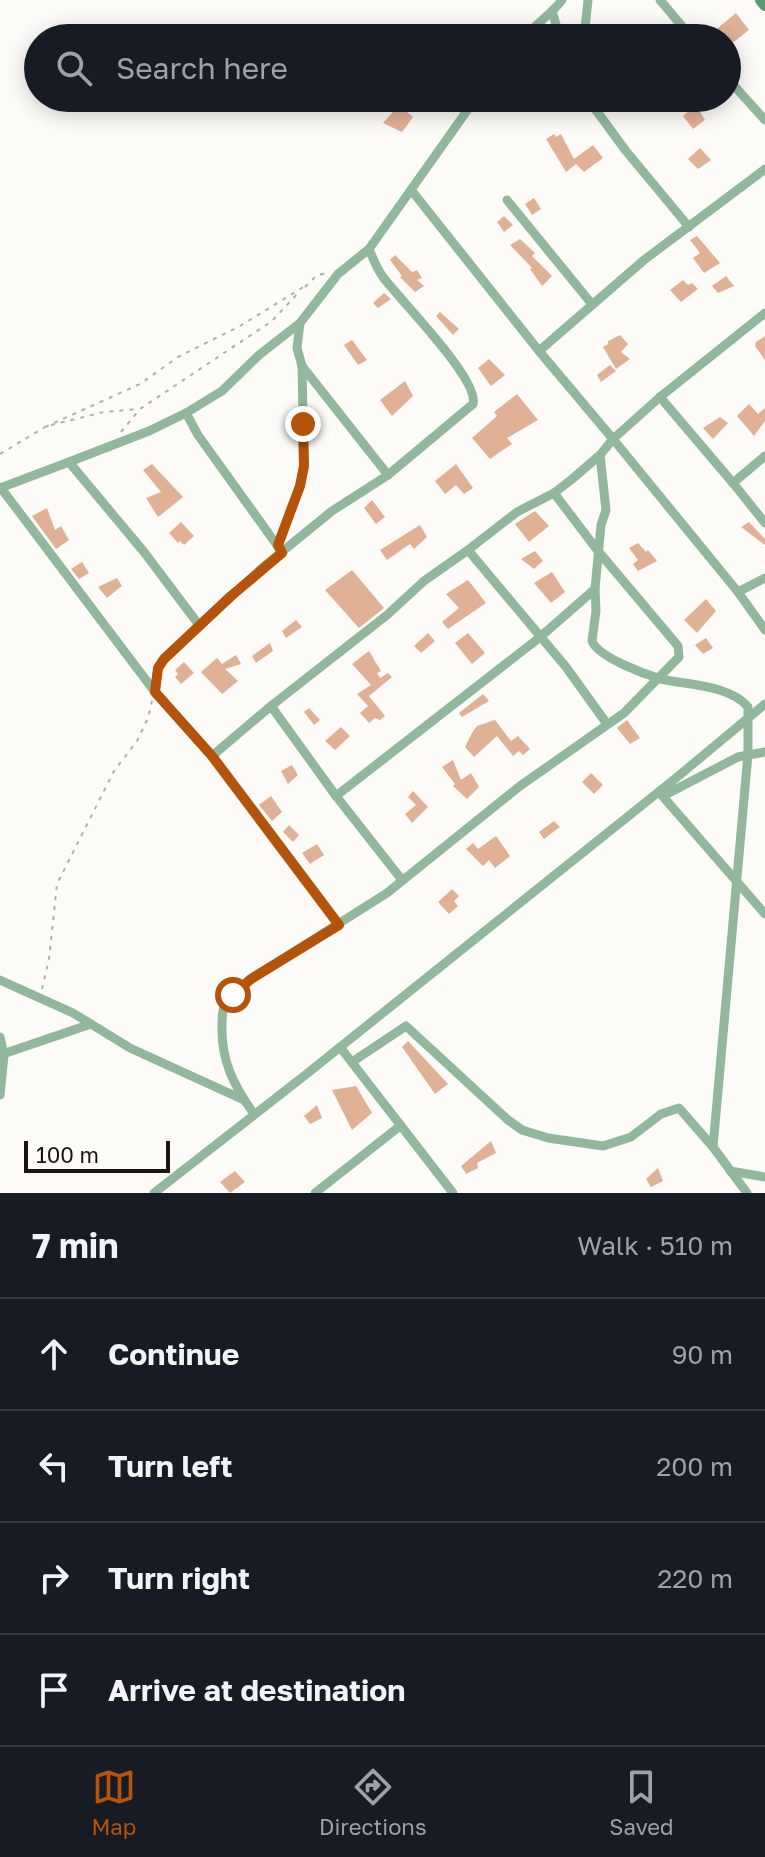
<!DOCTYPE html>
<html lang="en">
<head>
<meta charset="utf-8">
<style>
  body { margin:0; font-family:"Golos Text",sans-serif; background:#242831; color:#f1f3f6 }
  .scale { position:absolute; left:24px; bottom:20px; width:146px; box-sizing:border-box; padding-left:8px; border:4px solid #19160e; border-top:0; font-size:22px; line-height:28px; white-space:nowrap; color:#19160e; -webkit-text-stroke:6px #fdfbf7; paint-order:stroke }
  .stop { position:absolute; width:24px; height:24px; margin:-18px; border:6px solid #b45309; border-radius:50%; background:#fff }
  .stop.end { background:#b45309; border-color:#fff; box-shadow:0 2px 8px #0008 }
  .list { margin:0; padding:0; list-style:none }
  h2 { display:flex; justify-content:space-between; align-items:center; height:104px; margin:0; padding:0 32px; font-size:34px }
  h2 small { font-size:26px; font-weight:400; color:#9ea1a6 }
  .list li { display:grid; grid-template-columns:52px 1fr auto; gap:24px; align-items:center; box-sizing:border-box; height:112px; padding:0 32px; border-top:2px solid #363941 }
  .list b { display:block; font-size:30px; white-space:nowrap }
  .list em { font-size:26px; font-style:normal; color:#9ea1a6 }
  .icon { flex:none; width:44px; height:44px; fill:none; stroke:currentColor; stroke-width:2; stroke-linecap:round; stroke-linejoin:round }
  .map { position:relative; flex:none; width:765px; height:1193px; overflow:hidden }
  .search { position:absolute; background:#171b24; box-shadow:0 4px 20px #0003; left:24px; right:24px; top:24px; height:88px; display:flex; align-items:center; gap:20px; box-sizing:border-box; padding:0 28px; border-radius:44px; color:#9ea1a6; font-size:30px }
  .sheet { height:552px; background:#171b24 }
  nav { display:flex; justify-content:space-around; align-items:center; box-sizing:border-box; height:112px; border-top:2px solid #363941; background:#171b24; font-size:22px; color:#9ea1a6 }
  nav a { display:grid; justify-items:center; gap:4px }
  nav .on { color:#b45309 }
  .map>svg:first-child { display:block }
</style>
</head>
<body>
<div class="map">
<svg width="765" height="1193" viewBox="0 0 765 1193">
  <rect width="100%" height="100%" fill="#fdfbf7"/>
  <!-- building -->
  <g fill="#e1b196">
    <path d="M 736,13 L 749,30 L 727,47 L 727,38 L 706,38 Z"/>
    <path d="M 399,105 L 413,117 L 402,132 L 383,123 Z"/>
    <path d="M 696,105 L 705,120 L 693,129 L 683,116 Z"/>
    <path d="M 554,134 L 556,137 L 561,134 L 574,159 L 593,145 L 603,158 L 584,172 L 576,164 L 566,172 L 546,139 Z"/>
    <path d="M 700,148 L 711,160 L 698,169 L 688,159 Z"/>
    <path d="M 534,198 L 541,209 L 532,215 L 525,204 Z"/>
    <path d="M 504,216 L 513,225 L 504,232 L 497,222 Z"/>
    <path d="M 697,236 L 720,263 L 704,273 L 693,258 L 700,253 L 690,240 Z"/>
    <path d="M 520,239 L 535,253 L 532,256 L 552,276 L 542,286 L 530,269 L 532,268 L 510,245 Z"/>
    <path d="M 395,255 L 412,272 L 417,270 L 422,278 L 417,280 L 424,286 L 415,292 L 400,277 L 402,276 L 390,260 Z"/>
    <path d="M 726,276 L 734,286 L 718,293 L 712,286 Z"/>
    <path d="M 683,280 L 688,285 L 692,283 L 698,289 L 681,302 L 670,290 Z"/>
    <path d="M 384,293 L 391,299 L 378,308 L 373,303 Z"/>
    <path d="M 440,312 L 459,329 L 453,335 L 436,316 Z"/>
    <path d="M 620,335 L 628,344 L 621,352 L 630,359 L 616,369 L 603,347 L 608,344 L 608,341 Z"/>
    <path d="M 765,336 L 765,360 L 755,346 L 756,342 Z"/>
    <path d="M 352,340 L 367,360 L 358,365 L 344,345 Z"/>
    <path d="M 489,359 L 505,375 L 491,386 L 478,368 Z"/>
    <path d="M 610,365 L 616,371 L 601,382 L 597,375 Z"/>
    <path d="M 405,381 L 413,396 L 392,416 L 380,400 Z"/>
    <path d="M 517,394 L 538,420 L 507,438 L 512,444 L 490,459 L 472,438 L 497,416 L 494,412 Z"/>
    <path d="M 749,404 L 758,414 L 765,408 L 765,421 L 754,436 L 737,416 Z"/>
    <path d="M 720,417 L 728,423 L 713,439 L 703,428 Z"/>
    <path d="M 152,464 L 183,497 L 158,517 L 146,498 L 161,492 L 143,470 Z"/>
    <path d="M 456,464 L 473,488 L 464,494 L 456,485 L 445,494 L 435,481 Z"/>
    <path d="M 372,500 L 385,517 L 376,524 L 364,508 Z"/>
    <path d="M 47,508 L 55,530 L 61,526 L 69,540 L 56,549 L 32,516 Z"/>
    <path d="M 535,511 L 549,526 L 529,542 L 515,524 Z"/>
    <path d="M 181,522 L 194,536 L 184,545 L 180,541 L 178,543 L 169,533 Z"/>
    <path d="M 749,522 L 765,539 L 765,545 L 741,527 Z"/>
    <path d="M 420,525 L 427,537 L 414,549 L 410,544 L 387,560 L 380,550 Z"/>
    <path d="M 638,543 L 646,552 L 648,550 L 657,561 L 638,571 L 633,564 L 638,560 L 629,548 Z"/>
    <path d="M 535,551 L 543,561 L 534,569 L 521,559 Z"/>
    <path d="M 82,562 L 89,573 L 79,579 L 71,569 Z"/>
    <path d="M 352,570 L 384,608 L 359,628 L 325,590 Z"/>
    <path d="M 552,572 L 565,592 L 551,603 L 534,583 Z"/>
    <path d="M 117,578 L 122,586 L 107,598 L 98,587 Z"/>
    <path d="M 468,580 L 486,603 L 448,629 L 442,622 L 459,608 L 446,594 Z"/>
    <path d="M 706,599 L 716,611 L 697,633 L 684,620 Z"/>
    <path d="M 296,620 L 302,627 L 286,638 L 282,631 Z"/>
    <path d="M 428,633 L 435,641 L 421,653 L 414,646 Z"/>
    <path d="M 468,633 L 485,653 L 472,664 L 455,643 Z"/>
    <path d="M 706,638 L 713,648 L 703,654 L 695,645 Z"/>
    <path d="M 270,643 L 273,651 L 256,663 L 252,656 Z"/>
    <path d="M 369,651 L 381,671 L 377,673 L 380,678 L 388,673 L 392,677 L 369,696 L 385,716 L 380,720 L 375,718 L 369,723 L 360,713 L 368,706 L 357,694 L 371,685 L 352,664 Z"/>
    <path d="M 236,655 L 241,664 L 225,669 L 238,681 L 222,694 L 201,672 L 217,658 L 222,664 Z"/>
    <path d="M 184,662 L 194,673 L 181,684 L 175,677 L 178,674 L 175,670 Z"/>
    <path d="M 483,694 L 489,701 L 462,717 L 459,713 Z"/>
    <path d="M 309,708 L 320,720 L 314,725 L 304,712 Z"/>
    <path d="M 495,720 L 511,741 L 518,736 L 530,749 L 523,755 L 519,751 L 513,756 L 497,736 L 474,757 L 465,747 L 472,733 L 477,726 Z"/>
    <path d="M 627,720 L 640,738 L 630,744 L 617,728 Z"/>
    <path d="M 341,727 L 350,736 L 335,750 L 325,741 Z"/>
    <path d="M 453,760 L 461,780 L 471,773 L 479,787 L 467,799 L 453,786 L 455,784 L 442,767 Z"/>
    <path d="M 292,765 L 298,775 L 288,784 L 281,771 Z"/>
    <path d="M 591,773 L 603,785 L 594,794 L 582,782 Z"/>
    <path d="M 413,791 L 428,807 L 412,823 L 405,814 L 416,805 L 408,797 Z"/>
    <path d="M 271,796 L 282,812 L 272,821 L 259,805 Z"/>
    <path d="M 554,821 L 560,827 L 544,839 L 539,832 Z"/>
    <path d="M 289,825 L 299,835 L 293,842 L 283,832 Z"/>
    <path d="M 496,836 L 510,856 L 495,868 L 489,860 L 483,866 L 466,849 L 473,843 L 478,849 Z"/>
    <path d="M 317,844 L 324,855 L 310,864 L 302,853 Z"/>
    <path d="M 452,889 L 459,896 L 454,901 L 458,906 L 449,914 L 438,902 Z"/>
    <path d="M 408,1041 L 448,1084 L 435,1094 L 402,1047 Z"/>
    <path d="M 356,1086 L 372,1113 L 352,1130 L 332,1090 Z"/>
    <path d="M 317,1105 L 322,1118 L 310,1124 L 304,1116 Z"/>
    <path d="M 491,1141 L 496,1153 L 477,1163 L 478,1168 L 466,1174 L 461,1166 Z"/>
    <path d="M 658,1168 L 663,1181 L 651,1187 L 646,1179 Z"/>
    <path d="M 235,1171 L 245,1182 L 230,1193 L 220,1182 Z"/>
  </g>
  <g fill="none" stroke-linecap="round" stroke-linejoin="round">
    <!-- path -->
    <g stroke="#b2b0ab" stroke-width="2" stroke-dasharray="4 6" stroke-linecap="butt">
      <path d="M 305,287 L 317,275 L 329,273"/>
      <path d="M 51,425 L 104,412 L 139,409"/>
      <path d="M 45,427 L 140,384 L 178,357 L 240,326 L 305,286"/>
      <path d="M 121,432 L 140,409 L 272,321 L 300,291"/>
      <path d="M 0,454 L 45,427"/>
      <path d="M 42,989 L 49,959 L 57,884 L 114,771 L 137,741 L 148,718 L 152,701"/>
    </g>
    <!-- street -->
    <g stroke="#91b89d" stroke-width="9">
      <path d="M 660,0 L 692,38"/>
      <path d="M 552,11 L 560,38"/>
      <path d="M 524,38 C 536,23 552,14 562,0"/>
      <path d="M 584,38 L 588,0"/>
      <path d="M 727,78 L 765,120"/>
      <path d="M 587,98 L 626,151 L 689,227"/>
      <path d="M 412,191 L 539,351 L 613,439 L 660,397 L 765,313"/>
      <path d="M 507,200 L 591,303"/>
      <path d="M 539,351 L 644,260 L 765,169"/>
      <path d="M 660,397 L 733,483 L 765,456"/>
      <path d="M 186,413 L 198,435 L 279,548"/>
      <path d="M 69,462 L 149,431 L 186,413 L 222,391 L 259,355 L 300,323"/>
      <path d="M 388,475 L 302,366 L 297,348 L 300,323 L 338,274 L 369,249 L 476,98"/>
      <path d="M 733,483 L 765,523"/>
      <path d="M 0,488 L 69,462 L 144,552 L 199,625"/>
      <path d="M 1,488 L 155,692 L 212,756 L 339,925"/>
      <path d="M 278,545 L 300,486 L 304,466 L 302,366"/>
      <path d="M 468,550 L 517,512 L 554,493 L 571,480 L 600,455 L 613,439 L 738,592 L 765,630"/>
      <path d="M 595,589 L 596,611 L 592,641 C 598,657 644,674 661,679 C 687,685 730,685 748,707 L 748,754 L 713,1147 L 747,1193"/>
      <path d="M 738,592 L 765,578"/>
      <path d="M 155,692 L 158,668 L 164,659 L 262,568 L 332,511 L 388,475 L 473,404 C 480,380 400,300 383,277 C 377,269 373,259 369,249"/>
      <path d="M 271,706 L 336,796 L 539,638 L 595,589 L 601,525 L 606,510 L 600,455"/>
      <path d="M 212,756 L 271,706 L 387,615 L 424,581 L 468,550 L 566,667 L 607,724"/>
      <path d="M 659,792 L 765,914"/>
      <path d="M 336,796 L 402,880"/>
      <path d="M 663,796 L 738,757 L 765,752"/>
      <path d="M 0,980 L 73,1013 L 130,1048 L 244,1100"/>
      <path d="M 0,1037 L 4,1055 L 0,1095"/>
      <path d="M 340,1047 L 453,1193"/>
      <path d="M 0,1055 L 91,1024"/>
      <path d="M 352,1062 L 406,1026 L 508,1120 L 522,1130 L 548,1138 L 603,1146 L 631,1137 L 661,1114 L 679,1108 L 713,1147"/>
      <path d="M 254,1114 C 234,1086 221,1061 222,1026 C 222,1020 222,1013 224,1007 C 230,995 242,987 251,979 L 387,893 L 520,786 L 624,713 L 679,657 L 678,646 L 598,551 L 554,493"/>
      <path d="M 730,1171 L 765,1177"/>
      <path d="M 154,1193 L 304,1076 L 676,778 L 765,704"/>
      <path d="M 315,1193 L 400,1126"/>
    </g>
    <!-- secondary -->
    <path stroke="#5b9770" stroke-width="12" d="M 761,0 L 765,5"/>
  </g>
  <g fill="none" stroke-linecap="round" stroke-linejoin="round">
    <!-- route -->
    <path stroke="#b45309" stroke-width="10" d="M 233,995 L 251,979 L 339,925 L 212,756 L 155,692 L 158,668 L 164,659 L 231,596 L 282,553 L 278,545 L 300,486 L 304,466 L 303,424"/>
  </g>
</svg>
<div class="scale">100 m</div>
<div class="stop" style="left:233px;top:995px"></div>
<div class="stop end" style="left:303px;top:424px"></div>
<div class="search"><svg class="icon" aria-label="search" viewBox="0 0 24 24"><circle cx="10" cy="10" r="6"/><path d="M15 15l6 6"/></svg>Search here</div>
</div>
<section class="sheet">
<h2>7 min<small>Walk · 510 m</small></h2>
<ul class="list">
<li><svg class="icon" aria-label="ahead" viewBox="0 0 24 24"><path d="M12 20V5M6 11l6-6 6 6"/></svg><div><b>Continue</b></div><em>90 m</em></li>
<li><svg class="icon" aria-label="left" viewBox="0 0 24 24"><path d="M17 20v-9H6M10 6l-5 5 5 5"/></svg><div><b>Turn left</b></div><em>200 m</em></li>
<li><svg class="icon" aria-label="right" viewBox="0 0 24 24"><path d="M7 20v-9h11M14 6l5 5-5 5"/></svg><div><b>Turn right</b></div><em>220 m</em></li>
<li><svg class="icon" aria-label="arrive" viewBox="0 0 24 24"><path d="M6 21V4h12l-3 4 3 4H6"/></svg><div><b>Arrive at destination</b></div></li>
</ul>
</section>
<nav>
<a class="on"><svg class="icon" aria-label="map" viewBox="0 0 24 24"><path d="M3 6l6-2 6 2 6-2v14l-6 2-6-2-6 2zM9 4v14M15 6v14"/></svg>Map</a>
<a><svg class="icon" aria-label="directions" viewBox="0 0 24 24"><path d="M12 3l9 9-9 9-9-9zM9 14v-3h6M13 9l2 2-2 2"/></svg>Directions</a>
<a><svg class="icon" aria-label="saved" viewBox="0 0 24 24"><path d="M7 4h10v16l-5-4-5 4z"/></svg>Saved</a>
</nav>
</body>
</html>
